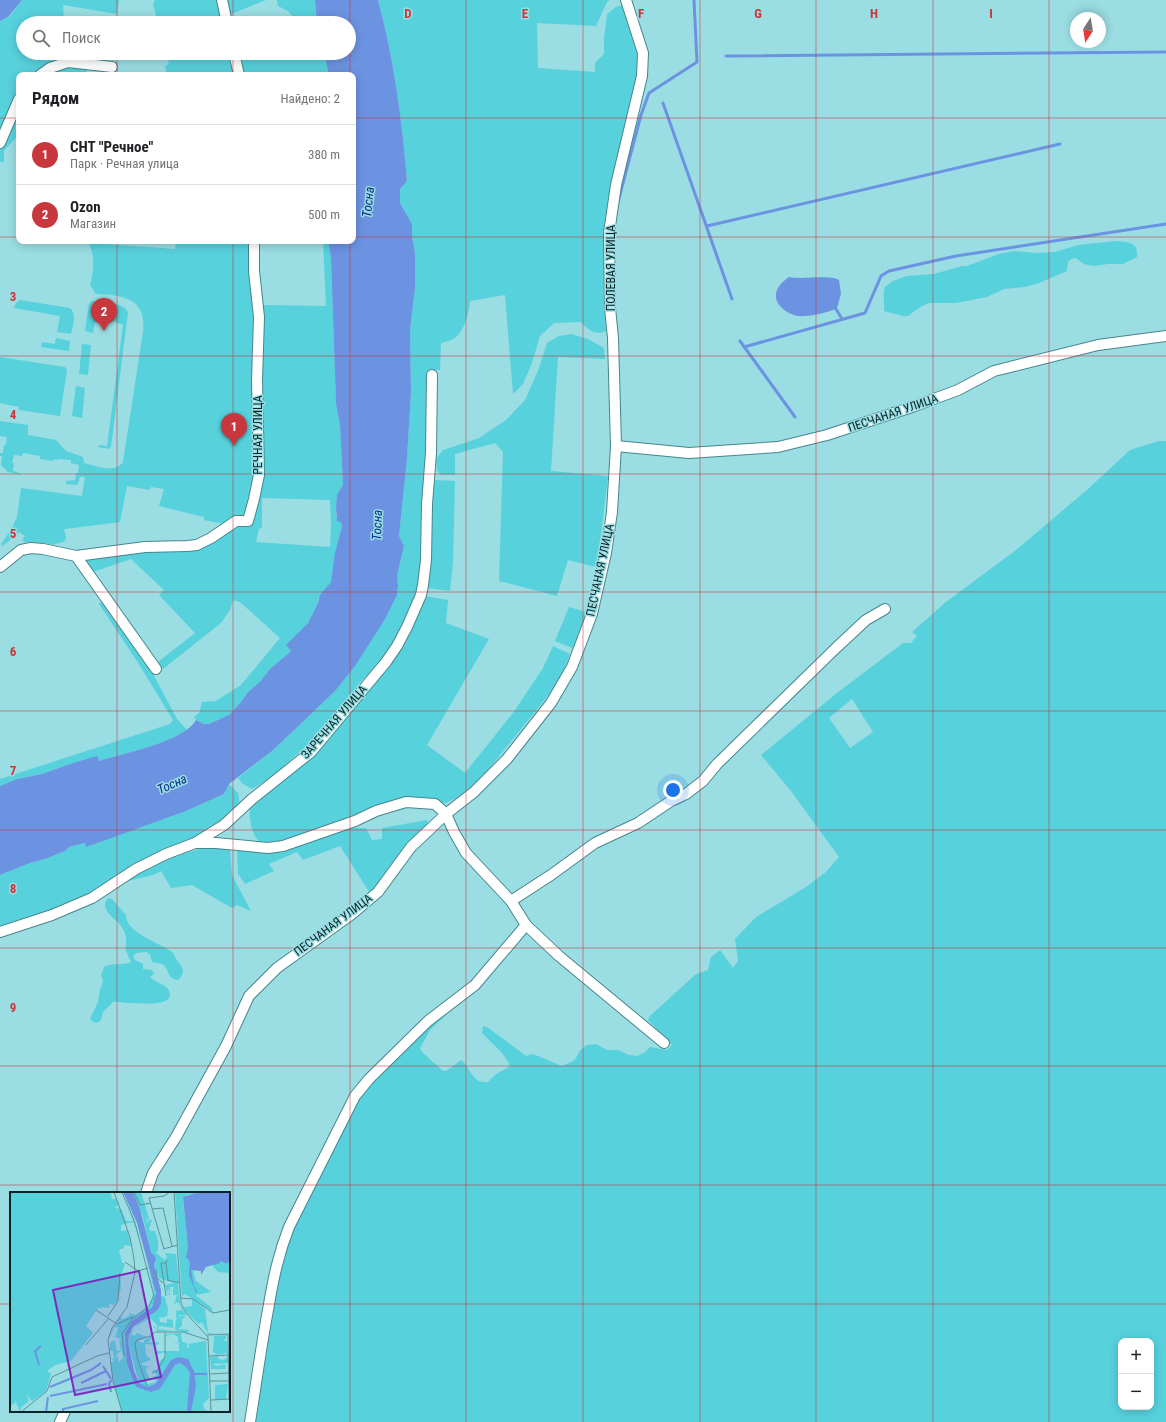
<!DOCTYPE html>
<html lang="ru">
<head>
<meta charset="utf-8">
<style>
  body { margin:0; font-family:"Roboto Condensed",sans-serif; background:#f2f2f2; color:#202124 }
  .controls { position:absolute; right:12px; bottom:12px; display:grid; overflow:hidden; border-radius:8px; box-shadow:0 2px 10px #0003 }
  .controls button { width:36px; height:36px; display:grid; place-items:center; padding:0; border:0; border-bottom:1px solid #e0e0e0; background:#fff; color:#202124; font:20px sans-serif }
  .compass { position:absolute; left:1070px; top:12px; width:36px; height:36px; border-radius:50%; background:#fff; box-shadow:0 2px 10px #0003; rotate:192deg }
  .you { position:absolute; left:673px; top:790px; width:14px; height:14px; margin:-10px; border:3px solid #fff; border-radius:50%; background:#1a73e8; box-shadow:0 0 0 6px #1a73e833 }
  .badge { display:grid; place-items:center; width:26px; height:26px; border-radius:50%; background:#c7373d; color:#fff; font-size:13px; font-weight:700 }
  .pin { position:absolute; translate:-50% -33px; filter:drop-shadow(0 1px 2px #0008) }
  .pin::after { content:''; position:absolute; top:21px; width:14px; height:12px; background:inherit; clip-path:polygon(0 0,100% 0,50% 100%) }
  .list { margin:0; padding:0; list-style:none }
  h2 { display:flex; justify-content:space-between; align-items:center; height:52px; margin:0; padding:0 16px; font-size:17px }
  h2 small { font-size:13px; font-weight:400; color:#757577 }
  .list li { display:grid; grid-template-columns:26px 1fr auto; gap:12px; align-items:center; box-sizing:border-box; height:60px; padding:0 16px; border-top:1px solid #e0e0e0 }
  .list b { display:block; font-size:15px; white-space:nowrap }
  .list p { margin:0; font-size:13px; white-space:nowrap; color:#757577 }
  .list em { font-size:13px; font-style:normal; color:#757577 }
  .icon { flex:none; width:22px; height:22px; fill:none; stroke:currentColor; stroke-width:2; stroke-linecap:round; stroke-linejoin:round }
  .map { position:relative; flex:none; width:1166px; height:1422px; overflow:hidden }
  .search { position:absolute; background:#fff; box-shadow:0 2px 10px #0003; left:16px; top:16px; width:340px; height:44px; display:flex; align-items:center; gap:10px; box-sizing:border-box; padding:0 14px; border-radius:22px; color:#757577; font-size:15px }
  .panel { position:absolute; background:#fff; box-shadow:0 2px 10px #0003; left:16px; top:72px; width:340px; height:172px; border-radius:8px }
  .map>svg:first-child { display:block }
</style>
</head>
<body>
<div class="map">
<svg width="1166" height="1422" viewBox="0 0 1166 1422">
  <rect width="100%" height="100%" fill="#9adde3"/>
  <!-- green -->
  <g fill="#57d1dc" fill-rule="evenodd">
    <path d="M 22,0 L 119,0 L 117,14 L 63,5 L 64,21 L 61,23 L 23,23 L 23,53 L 52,53 L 61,59 L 50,64 L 35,75 L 19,75 L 19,92 L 4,123 L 0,134 L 0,21 L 9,17 Z"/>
    <path d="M 155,0 L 266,0 L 229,15 L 230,23 L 158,23 L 153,4 Z"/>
    <path d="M 277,0 L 315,0 L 317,23 L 280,23 L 294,18 L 288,11 L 278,6 Z"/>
    <path d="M 378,0 L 610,0 L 607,2 L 596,26 L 537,23 L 538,68 L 595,72 L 595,63 L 604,54 L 604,39 L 607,14 L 616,7 L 623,5 L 638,52 L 637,74 L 633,104 L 604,265 L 606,331 C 596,336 588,330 581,322 L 554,323 L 540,336 L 532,363 L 523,384 L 513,394 L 505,295 L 470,301 C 469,313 465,329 456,337 C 453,340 445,342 441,343 L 440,370 L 428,370 L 428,455 L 420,583 L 402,626 L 393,646 L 381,663 L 362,680 L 318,735 L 273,776 L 252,789 L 243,784 L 238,778 L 272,751 L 335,691 L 392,605 L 397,595 L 398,586 L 397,576 L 404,546 L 399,536 L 407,459 L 411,392 L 410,331 L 415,288 L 415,253 L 412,236 L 412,224 L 400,203 L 400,189 L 407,181 C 402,120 394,59 378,0 Z"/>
    <path d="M 166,53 L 324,53 L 329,75 L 167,75 L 165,66 L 169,64 Z"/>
    <path d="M 68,64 L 85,66 L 87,72 L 101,75 L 46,75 Z"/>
    <path d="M 19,103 L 18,135 L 4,151 L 4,162 L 0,162 L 0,150 Z"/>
    <path d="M 176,241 L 258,241 L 262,305 L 326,306 L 323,241 L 328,241 L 331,258 L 336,404 L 340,425 L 343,485 L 337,494 L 336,517 L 341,522 L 342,526 L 338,542 L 331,582 L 318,599 L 318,603 L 308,623 L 287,645 L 291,651 L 269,670 L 262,681 L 248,692 L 241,702 L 229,715 L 209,724 L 204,724 L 196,720 L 194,717 L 199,713 L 202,702 L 216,701 L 241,685 L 280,638 L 240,602 L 233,600 L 230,610 L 221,623 L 163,669 L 158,662 L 195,633 L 159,595 L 164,590 L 131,559 L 93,572 L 85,559 L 192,541 L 206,536 L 225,524 L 204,520 L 204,517 L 159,506 L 164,489 L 151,487 L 149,490 L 127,486 L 120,522 L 65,529 L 64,530 L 66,537 L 65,541 L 56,544 L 54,543 L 55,545 L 45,543 L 24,542 L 22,540 L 25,536 L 19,532 L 3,546 L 1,544 L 11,530 L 17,517 L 21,488 L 82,496 L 85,477 L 80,477 L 78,484 L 76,485 L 66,484 L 66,481 L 75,480 L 76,473 L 78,473 L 79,465 L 71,463 L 71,460 L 59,459 L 58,460 L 54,459 L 53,461 L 40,459 L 40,456 L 23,453 L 22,456 L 14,455 L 12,463 L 14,463 L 13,471 L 18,472 L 17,473 L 21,474 L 21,475 L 8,472 L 1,465 L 2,456 L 0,456 L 0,453 L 3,453 L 4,445 L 6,445 L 7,437 L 0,436 L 0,421 L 28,425 L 28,435 L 56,440 L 66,451 L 83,457 L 84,463 C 97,466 114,474 123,462 L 143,332 C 147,298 123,295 96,294 L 90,285 C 94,268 95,260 89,243 L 175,249 ZM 262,498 L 330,500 L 331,523 L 330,547 L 256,542 L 259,529 L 262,527 Z"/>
    <path d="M 1116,241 C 1127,242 1139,242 1137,257 L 1123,264 L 1108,264 L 1093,266 L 1084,264 L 1076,258 L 1071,259 L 1068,262 L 1067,271 L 1039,283 L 1025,287 L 1004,289 L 987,297 L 956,303 L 929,303 L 920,307 L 908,316 L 903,316 L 884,311 C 885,302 882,295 885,287 L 893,281 L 907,276 L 934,274 L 962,266 L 967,266 L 999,254 L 1014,251 L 1037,253 L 1055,252 L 1078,245 Z"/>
    <path d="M 20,300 L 70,308 C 77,314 73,325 71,334 L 57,332 L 60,316 L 14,308 L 16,303 Z"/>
    <path d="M 92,301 C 104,303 122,301 128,312 L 111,447 L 109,449 L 98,447 L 99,445 L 107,446 L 123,325 C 115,321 103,319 95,322 L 93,333 L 85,331 L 89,304 Z"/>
    <path d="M 571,334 L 588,339 L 604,348 L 605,359 L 558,357 L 551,471 L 608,476 L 599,551 L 596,567 L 568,560 L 557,596 L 499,581 L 503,452 L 495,443 L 455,454 L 455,475 L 441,475 L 437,470 L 436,459 L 443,450 L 479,438 L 506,420 L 525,400 L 538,371 L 547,343 L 559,336 Z"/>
    <path d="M 56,338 L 70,341 L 69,351 L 41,347 L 42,342 L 55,344 Z"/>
    <path d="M 82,344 L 91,345 L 88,375 L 79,374 Z"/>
    <path d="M 0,357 L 65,367 L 67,370 L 60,416 L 19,410 L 19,407 L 0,403 Z"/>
    <path d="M 76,386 L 85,388 L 82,418 L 72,416 Z"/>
    <path d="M 1159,441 L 1166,441 L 1166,1422 L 256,1422 L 279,1264 L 291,1228 L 356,1100 L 423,1027 L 448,1012 L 446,1015 L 430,1030 L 420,1048 L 422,1052 L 443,1071 L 448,1070 L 461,1060 C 472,1068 471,1084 488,1082 L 496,1074 L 509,1067 L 509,1063 L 502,1053 L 482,1033 L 483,1026 L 487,1027 L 526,1056 L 533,1054 L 562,1066 L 573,1061 L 576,1058 L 580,1050 L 587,1045 L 596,1044 L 607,1050 L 618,1050 L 629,1055 L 637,1056 L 644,1053 L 650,1047 L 667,1050 L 672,1045 L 648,1020 L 650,1016 L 696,974 L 708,970 L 711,957 L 720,950 L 733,968 L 738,961 L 735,939 L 756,917 L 806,887 L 826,872 L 839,857 L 791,791 L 761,755 L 837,693 L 903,643 L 911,643 L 917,636 L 912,632 L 946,602 L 1016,550 L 1088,489 L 1130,450 ZM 852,699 L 873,732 L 850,748 L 829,718 ZM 1121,1341 L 1151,1341 L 1151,1407 L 1121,1407 Z"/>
    <path d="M 434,480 L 455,481 L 453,563 L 450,591 L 427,588 L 430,504 Z"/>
    <path d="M 425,596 L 448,600 L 446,623 L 489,639 L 427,745 L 465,773 L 513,713 L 543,668 L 553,646 L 570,654 L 559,682 L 480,780 L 461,796 L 446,803 L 431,803 L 411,799 L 283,842 L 260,844 C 252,832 249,823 250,809 L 344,715 Z"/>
    <path d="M 101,602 L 103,604 L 152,672 L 177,719 L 187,730 C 160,746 129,753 99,761 L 97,757 L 67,765 L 42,774 L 17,779 L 0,786 L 0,779 L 170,724 L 173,720 L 137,661 L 99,604 Z"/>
    <path d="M 569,607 L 586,612 L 576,645 L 572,648 L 555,641 Z"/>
    <path d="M 229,784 L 238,793 L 240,805 L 218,823 L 192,840 L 85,898 L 0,929 L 0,875 L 30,863 L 45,859 L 65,851 L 69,847 L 85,843 L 86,846 L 186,811 L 224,794 Z"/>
    <path d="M 427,820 L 428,824 L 370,893 L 340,846 L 303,860 L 297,852 L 269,864 L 274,871 L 245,884 L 238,874 L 237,849 L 261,851 L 344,828 L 366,828 L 372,840 L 382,839 L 382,828 Z"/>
    <path d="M 209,847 L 230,848 L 232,875 L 251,911 L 237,905 L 232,908 L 192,885 L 171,888 L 161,871 L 153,875 L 128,881 L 149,867 L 168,857 Z"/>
    <path d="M 108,898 L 112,899 L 126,915 C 125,932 159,943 171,951 C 173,953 175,956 176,959 C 182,966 187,972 178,980 C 165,978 171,969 162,964 C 160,963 155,963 152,962 L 150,954 L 146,952 L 136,953 L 133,956 L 135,960 L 143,964 L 143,969 L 152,970 L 154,974 L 150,977 C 156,983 163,983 168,989 C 169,990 170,993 170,995 C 169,1007 138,1003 129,1003 C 124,1003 119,1001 113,1002 L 103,1012 L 101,1020 L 97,1023 L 93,1022 L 90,1019 L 98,1002 L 100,989 L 102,985 L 103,980 L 101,976 L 104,967 C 113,962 122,966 131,962 C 129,958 127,954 126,950 C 125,943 128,936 123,929 C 118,918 98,912 108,898 Z"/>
  </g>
  <!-- water -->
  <g fill="#6c93e1">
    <path d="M 0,0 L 22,0 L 8,17 L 0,21 Z"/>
    <path d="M 315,0 L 378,0 C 394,59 402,120 407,181 L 400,189 L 400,203 L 412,224 L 412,236 L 415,253 L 415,288 L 410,331 L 411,392 L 407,459 L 399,536 L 404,546 L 397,576 L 398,586 L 397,595 L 385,619 L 355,666 L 335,691 L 311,714 L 272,751 L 229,784 L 224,794 L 186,811 L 86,847 L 85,843 L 69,847 L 65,851 L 45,859 L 30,863 L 0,875 L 0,786 L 17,779 L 42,774 L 67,765 L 97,756 L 99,761 C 122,754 185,741 196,720 L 204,724 L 209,724 L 229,715 L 241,702 L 248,692 L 261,681 L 269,670 L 291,651 L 286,645 L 308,623 L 318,603 L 320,595 L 331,582 L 335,553 L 342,526 L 341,522 L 337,521 L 336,507 L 337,494 L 343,485 L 340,425 L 336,404 L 331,258 L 328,241 L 353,241 L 353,75 L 329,75 L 324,53 L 349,53 L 349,23 L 317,23 Z"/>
    <path d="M 789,277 C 803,280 830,274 839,280 L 841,294 L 837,308 C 828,313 808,317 798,316 C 786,314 770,302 778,288 C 781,283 785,280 789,277 Z"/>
  </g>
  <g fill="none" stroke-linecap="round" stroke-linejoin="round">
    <!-- stream -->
    <g stroke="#6c93e1" stroke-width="3">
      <path d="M 726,56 L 1166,52"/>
      <path d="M 663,103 L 732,299"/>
      <path d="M 618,202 L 641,115 L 649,93 L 697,62 L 694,0"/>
      <path d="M 707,226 L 1060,144"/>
      <path d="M 836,309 L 842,319"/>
      <path d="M 740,341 L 795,417"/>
      <path d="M 744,347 L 865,313 L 881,276 L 889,271 L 956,256 L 1166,224"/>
    </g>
    <!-- minor casing -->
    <g stroke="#45868c" stroke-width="12">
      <g id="minor">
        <path d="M 222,0 L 227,23"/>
        <path d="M 234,53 L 239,75"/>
        <path d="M 40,75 L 50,68 L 68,62 L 112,67"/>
        <path d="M 0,143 L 19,99"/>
        <path d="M 616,446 L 689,453 L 778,447 L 827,435 L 915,406 L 958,390 L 994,371 L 1098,345 L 1166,336"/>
        <path d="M 76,556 L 156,669"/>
        <path d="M 0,567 L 21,550 L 31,548 L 43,549 L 76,556 L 145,547 L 187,546 L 197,545 L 211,538 L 236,521 L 248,521 L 254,499 L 259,475 L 257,380 L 259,317 L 254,271 L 254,241"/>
        <path d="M 196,843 L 216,843 L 268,848 L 283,846 L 355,821 L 376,811 L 406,802 L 435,804 L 446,814 L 454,832 L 466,853 L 511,901 L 526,925 L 559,956 L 664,1043"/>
        <path d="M 511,901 L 551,875 L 595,843 L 638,823 L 671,801 L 686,794 L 703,781 L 717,764 L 837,647 L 866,620 L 885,609"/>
        <path d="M 0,932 L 52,915 L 92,898 L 136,869 L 166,854 L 195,843 L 224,825 L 252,799 L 311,752 L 386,662 L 397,646 L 407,627 L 421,595 L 423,585 L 426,560 L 427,504 L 431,453 L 432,375"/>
        <path d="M 146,1193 L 153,1173 L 176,1137 L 226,1046 L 249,996 L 277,968 L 352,914 L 378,892 L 411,847 L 446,814 L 474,792 L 507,759 L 551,703 L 572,667 L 592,614 L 606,553 L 612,512 L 616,446 L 613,338 L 610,308 L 609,233 L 616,185 L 642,76 L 643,53 L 626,0"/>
        <path d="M 60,1422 L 65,1411"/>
        <path d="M 250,1422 C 256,1385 261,1347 268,1310 C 273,1280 278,1255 289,1227 L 355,1096 L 369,1079 L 428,1021 L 475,985 L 526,925"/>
      </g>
    </g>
    <!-- minor -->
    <use href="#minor" stroke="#fff" stroke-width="10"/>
  </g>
  <!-- grid -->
  <path fill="none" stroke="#c7373d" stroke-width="1" stroke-opacity="0.55" d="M 117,0 L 117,23M 233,0 L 233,23M 350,0 L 350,75M 466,0 L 466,1422M 583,0 L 583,1422M 700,0 L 700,1422M 816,0 L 816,1422M 933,0 L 933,1422M 1049,0 L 1049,1422M 117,53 L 117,75M 233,53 L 233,75M 0,118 L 19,118M 353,118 L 1166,118M 0,237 L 19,237M 353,237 L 1166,237M 117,241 L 117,1193M 233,241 L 233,1422M 350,241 L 350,1422M 0,356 L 1166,356M 0,474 L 1166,474M 0,592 L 1166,592M 0,711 L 1166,711M 0,830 L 1166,830M 0,948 L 1166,948M 0,1066 L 1166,1066M 0,1185 L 1166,1185M 0,1304 L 11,1304M 229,1304 L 1166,1304M 117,1411 L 117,1422"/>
  <g text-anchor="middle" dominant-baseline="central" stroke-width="3" stroke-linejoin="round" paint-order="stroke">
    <!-- street labels -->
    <g font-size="12" fill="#082426" stroke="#9adde3">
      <text transform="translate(611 268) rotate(-90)">ПОЛЕВАЯ УЛИЦА</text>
      <text transform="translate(893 413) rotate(-19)">ПЕСЧАНАЯ УЛИЦА</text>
      <text transform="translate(258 435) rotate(-90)">РЕЧНАЯ УЛИЦА</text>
      <text transform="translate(600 570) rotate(-78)">ПЕСЧАНАЯ УЛИЦА</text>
      <text transform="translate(334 722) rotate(-49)">ЗАРЕЧНАЯ УЛИЦА</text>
      <text transform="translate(333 925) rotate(-37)">ПЕСЧАНАЯ УЛИЦА</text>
    </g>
    <!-- water labels -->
    <g font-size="13" font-style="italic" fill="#042982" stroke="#9adde3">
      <text transform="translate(368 202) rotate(-84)">Тосна</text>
      <text transform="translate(377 525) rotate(-88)">Тосна</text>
      <text transform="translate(172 784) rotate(-24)">Тосна</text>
    </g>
  </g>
  <!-- overview -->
  <g transform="translate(10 1192)">
    <rect width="220" height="220" fill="#9adde3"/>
    <path d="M 0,0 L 97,0 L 101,2 L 102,7 L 106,7 L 109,12 L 105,16 L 111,17 L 116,29 L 123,29 L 114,1 L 131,48 L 123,30 L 111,33 L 111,39 L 118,38 L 121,54 L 114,53 L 114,56 L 109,58 L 112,71 L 115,71 L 112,81 L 110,81 L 111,96 L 107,110 L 104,113 L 99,112 L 100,116 L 93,115 L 87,117 L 76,134 L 83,141 L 61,169 L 45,173 L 37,179 L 41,182 L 36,199 L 22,209 L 16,202 L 19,209 L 11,215 L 10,220 L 6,210 L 0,214 ZM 123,0 L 131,0 L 135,13 L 132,14 L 135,13 L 139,27 L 136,28 L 137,31 L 138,28 L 142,28 L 139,37 L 141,39 L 145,39 L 148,48 L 148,58 L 146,61 L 155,68 L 157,65 L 155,61 L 166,62 L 169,90 L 164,90 L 168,91 L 170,112 L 176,123 L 169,123 L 170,126 L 171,123 L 176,125 L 172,127 L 172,134 L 168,137 L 178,138 L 179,141 L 165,138 L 166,127 L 169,126 L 166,126 L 166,119 L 172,118 L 168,110 L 164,112 L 167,103 L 163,103 L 163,95 L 160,95 L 160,103 L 156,103 L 160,101 L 158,97 L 157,101 L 155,93 L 164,91 L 149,86 L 144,73 L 146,66 L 141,60 L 133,25 ZM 165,0 L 199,0 L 177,3 L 173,7 L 178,56 L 178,65 L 176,65 L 180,70 L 181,78 L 183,78 L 186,89 L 201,100 L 185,103 L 202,116 L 203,120 L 175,102 L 172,104 ZM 219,68 L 220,81 L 208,80 L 202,73 L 210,69 L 217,72 ZM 138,73 L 145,94 L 145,108 L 138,120 L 122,130 L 119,126 L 122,131 L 116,139 L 117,172 L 126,195 L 141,200 L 150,197 L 165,173 L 170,171 L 176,175 L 180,180 L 181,190 L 178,220 L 112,220 L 103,187 L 101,170 L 105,169 L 107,163 L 109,170 L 113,166 L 112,156 L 112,158 L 106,163 L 105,169 L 101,167 L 104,167 L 103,159 L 99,159 L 101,149 L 105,149 L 107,159 L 111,158 L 109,148 L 111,148 L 112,145 L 111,147 L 105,145 L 108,136 L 105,135 L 98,149 L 104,134 L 111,129 L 107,131 L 110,124 L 113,127 L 120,123 L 119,121 L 126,123 L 139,114 L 144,99 ZM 151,104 L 155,105 L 158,117 L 157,125 L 155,123 L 154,126 L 149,125 L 150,130 L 157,131 L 157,127 L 163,128 L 163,136 L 149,134 L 148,137 L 164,139 L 147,139 L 143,134 L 146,134 L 145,136 L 147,138 L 147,133 L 140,126 L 127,134 L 134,142 L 126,134 L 148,118 L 151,112 ZM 182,107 L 195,117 L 198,141 L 205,142 L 198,142 L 192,130 L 189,132 L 176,120 L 174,115 L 182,114 ZM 125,134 L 121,142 L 125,144 L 129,138 L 127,141 L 137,145 L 127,149 L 134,151 L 134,148 L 143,144 L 138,151 L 149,150 L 148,153 L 135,152 L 136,163 L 141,168 L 130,172 L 141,175 L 137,175 L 136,179 L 140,187 L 136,188 L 137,192 L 145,190 L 146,187 L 143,185 L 147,183 L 142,178 L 148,178 L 150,169 L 156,164 L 154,160 L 146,163 L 146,159 L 169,159 L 169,150 L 167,152 L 163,152 L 168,151 L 168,145 L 163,142 L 156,144 L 156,142 L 171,141 L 172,150 L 177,151 L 177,156 L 180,155 L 178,152 L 196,149 L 199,206 L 193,212 L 194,217 L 200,220 L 181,220 L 185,190 L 183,176 L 176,167 L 168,165 L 161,168 L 143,194 L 137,196 L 129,191 L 118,151 L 120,141 ZM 217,143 L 214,149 L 217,149 L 218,163 L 215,160 L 215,162 L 203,163 L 207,162 L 203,160 L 204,144 ZM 208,164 L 208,167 L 214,168 L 218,164 L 218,171 L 202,172 L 207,174 L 215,172 L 216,177 L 201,177 L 200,165 ZM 218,192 L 216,207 L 205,207 L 205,193 Z" fill="#57d1dc"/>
    <path d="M 113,0 L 123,0 L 130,17 L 141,60 L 146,66 L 144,73 L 151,98 L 151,112 L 148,118 L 123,135 L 119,143 L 118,151 L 124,179 L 129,191 L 138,195 L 145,192 L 161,168 L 168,165 L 178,167 L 184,179 L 186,194 L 181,220 L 177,218 L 180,181 L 176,175 L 170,171 L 165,173 L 150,197 L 141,200 L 126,195 L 117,172 L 115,141 L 122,129 L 142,115 L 146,101 L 127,31 ZM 220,0 L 220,67 L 217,72 L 210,69 L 210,71 L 196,75 L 191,83 L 191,79 L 181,78 L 184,95 L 187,99 L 186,101 L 179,83 L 180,70 L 176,65 L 178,56 L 173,5 L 186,1 Z" fill="#6c93e1"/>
    <path fill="none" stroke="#6c93e1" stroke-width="2" d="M 29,173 L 25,159 L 31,154M 93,174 L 101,187M 184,182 L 197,182M 71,191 L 96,179M 40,195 L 81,178 L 91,171M 101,200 L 99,191 L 102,188M 40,204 L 97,192M 36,220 L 38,205M 53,220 L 53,217 L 88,209"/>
    <path fill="none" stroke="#609397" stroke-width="1" d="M 104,0 L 120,45 L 124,67 L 125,80 L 117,115 L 102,136 L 98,148 L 103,189 L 112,220M 112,0 L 125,31 L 144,104 L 139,114 L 122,127 L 112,142 L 114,164M 124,0 L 130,13 L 141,11M 164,0 L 171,111 L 176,121 L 198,145 L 201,220M 142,17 L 153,16 L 162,54M 153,57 L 168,53M 154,57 L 139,6 L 154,4 L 160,0M 115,70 L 128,79 L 138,76M 156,71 L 158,88M 146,77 L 147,86 L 153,91M 157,88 L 170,91M 156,104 L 151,71 L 156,71 L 157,68M 171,106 L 183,107 L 203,121 L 220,118M 86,118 L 107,132 L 123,125M 98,124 L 108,109 L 110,81M 218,142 L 219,207M 197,143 L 219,142M 76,153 L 99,126M 199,164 L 220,163M 142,181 L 147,179 L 155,165 L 155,140M 200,182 L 219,181M 200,189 L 219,189M 137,194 L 127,165 L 125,152 L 127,148 L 141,144 L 145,140 L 173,140 L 198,148M 201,208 L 220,207M 11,220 L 37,199 L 42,185 L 87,164 L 99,161"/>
    <path fill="#7b2cbf" fill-opacity="0.15" stroke="#7b2cbf" stroke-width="2" d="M 129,79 L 151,185 L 65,203 L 43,98 Z"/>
    <rect width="220" height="220" fill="none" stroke="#082426" stroke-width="2"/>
  </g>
  <g font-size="13" text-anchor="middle" font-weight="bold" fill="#c7373d" stroke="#9adde3" stroke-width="3" stroke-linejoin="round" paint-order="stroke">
    <text x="408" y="18">D</text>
    <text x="525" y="18">E</text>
    <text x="641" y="18">F</text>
    <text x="758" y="18">G</text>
    <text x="874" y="18">H</text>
    <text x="991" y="18">I</text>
    <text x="13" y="301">3</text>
    <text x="13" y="419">4</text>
    <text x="13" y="538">5</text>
    <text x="13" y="656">6</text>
    <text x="13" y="775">7</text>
    <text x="13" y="893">8</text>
    <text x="13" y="1012">9</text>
  </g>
</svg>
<div class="controls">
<button>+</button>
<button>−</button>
</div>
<svg class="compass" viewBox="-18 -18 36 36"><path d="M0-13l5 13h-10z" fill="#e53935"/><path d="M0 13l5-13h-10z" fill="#757577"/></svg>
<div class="you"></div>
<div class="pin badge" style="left:234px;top:446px">1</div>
<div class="pin badge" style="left:104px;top:331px">2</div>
<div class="search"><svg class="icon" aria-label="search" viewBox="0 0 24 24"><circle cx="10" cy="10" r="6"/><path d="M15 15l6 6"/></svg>Поиск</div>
<section class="panel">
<h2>Рядом<small>Найдено: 2</small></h2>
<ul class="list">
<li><span class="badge">1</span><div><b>СНТ &quot;Речное&quot;</b><p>Парк · Речная улица</p></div><em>380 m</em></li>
<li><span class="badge">2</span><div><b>Ozon</b><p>Магазин</p></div><em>500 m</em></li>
</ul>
</section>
</div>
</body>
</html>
